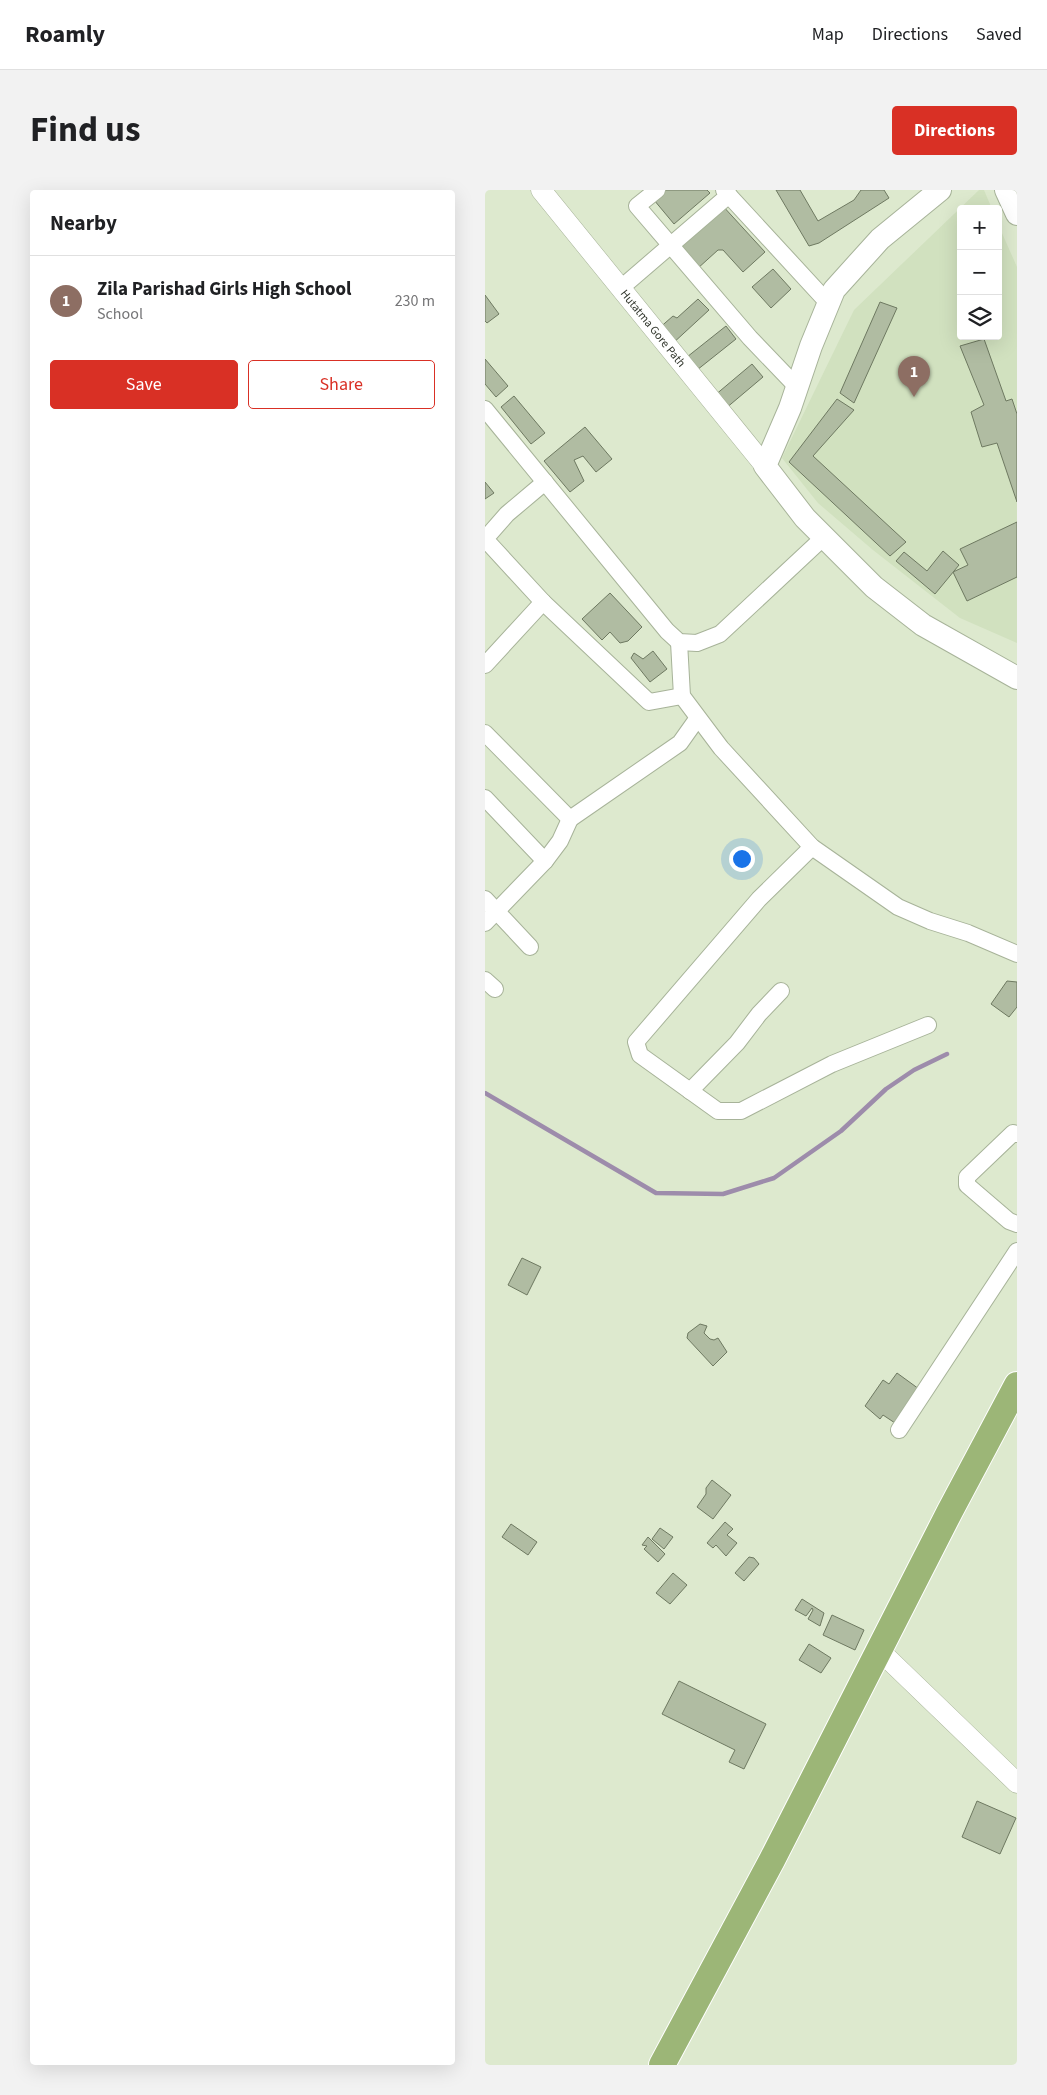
<!DOCTYPE html>
<html lang="en">
<head>
<meta charset="utf-8">
<style>
  body { margin:0; font-family:"Source Sans 3",sans-serif; background:#f2f2f2; color:#202124 }
  .controls { position:absolute; right:15px; top:15px; display:grid; overflow:hidden; border-radius:5px; box-shadow:0 5px 20px #0002 }
  .controls button { width:45px; height:45px; display:grid; place-items:center; padding:0; border:0; border-bottom:1px solid #e0e0e0; background:#fff; color:#202124; font:25px sans-serif }
  .you { position:absolute; left:256px; top:668px; width:18px; height:18px; margin:-12px; border:4px solid #fff; border-radius:50%; background:#1a73e8; box-shadow:0 0 0 8px #1a73e833 }
  .badge { display:grid; place-items:center; width:32px; height:32px; border-radius:50%; background:#d93025; color:#fff; font-size:16px; font-weight:700 }
  .pin { position:absolute; translate:-50% -41px; filter:drop-shadow(0 1px 2px #0008) }
  .pin::after { content:''; position:absolute; top:26px; width:18px; height:15px; background:inherit; clip-path:polygon(0 0,100% 0,50% 100%) }
  .list { margin:0; padding:0; list-style:none }
  h2 { display:flex; justify-content:space-between; align-items:center; height:65px; margin:0; padding:0 20px; font-size:21px }
  h2 small { font-size:16px; font-weight:400; color:#757577 }
  .list li { display:grid; grid-template-columns:32px 1fr auto; gap:15px; align-items:center; box-sizing:border-box; height:90px; padding:0 20px; border-top:1px solid #e0e0e0 }
  .list b { display:block; font-size:19px; white-space:nowrap }
  .list p { margin:0; font-size:16px; white-space:nowrap; color:#757577 }
  .list em { font-size:16px; font-style:normal; color:#757577 }
  .actions { display:flex; gap:10px; padding:15px 20px }
  .actions a { flex:1; padding:11px 0; border:1px solid #d93025; border-radius:5px; text-align:center; font-size:18px; color:#d93025 }
  .actions .main { background:#d93025; color:#fff }
  .icon { flex:none; width:28px; height:28px; fill:none; stroke:currentColor; stroke-width:2; stroke-linecap:round; stroke-linejoin:round }
  .map { position:relative; flex:none; width:532px; height:1875px; overflow:hidden; border-radius:5px }
  header { display:flex; align-items:center; gap:30px; box-sizing:border-box; height:70px; padding:0 25px; background:#fff; border-bottom:1px solid #e0e0e0 }
  header strong { font-size:24px }
  nav { display:flex; gap:28px; margin-inline-start:auto; font-size:18px }
  .intro { display:flex; align-items:center; justify-content:space-between; box-sizing:border-box; height:120px; padding:0 30px }
  h1 { margin:0; font-size:35px }
  .button { padding:12px 22px; border-radius:5px; background:#d93025; color:#fff; font-size:18px; font-weight:700 }
  main { display:flex; gap:30px; padding:0 30px }
  aside { flex:1; background:#fff; border-radius:5px; box-shadow:0 5px 20px #0002 }
  .map>svg:first-child { display:block }
</style>
</head>
<body>
<header>
<strong>Roamly</strong>
<nav><a>Map</a><a>Directions</a><a>Saved</a></nav>
</header>
<div class="intro"><h1>Find us</h1><a class="button">Directions</a></div>
<main>
<aside>
<h2>Nearby<small></small></h2>
<ul class="list">
<li><span class="badge" style="background:#8d6e63">1</span><div><b>Zila Parishad Girls High School</b><p>School</p></div><em>230 m</em></li>
</ul>
<div class="actions"><a class="main">Save</a><a>Share</a></div>
</aside>
<div class="map">
<svg width="532" height="1875" viewBox="0 0 532 1875">
  <rect width="100%" height="100%" fill="#dde9ce"/>
  <!-- built -->
  <path fill="#d1e1bf" d="M 494,0 L 499,0 L 507,19 L 476,19 L 476,146 L 513,146 L 513,34 L 532,77 L 532,453 L 475,428 L 388,360 L 333,313 L 297,268 L 369,120 Z"/>
  <g fill="none" stroke-linecap="round" stroke-linejoin="round">
    <!-- stream -->
    <path stroke="#9d8cab" stroke-width="4.5" d="M 0,903 L 171,1003 L 238,1004 L 289,988 L 356,941 L 401,899 L 429,880 L 462,864"/>
  </g>
  <!-- building -->
  <g fill="#b0bca2" stroke="#6e7961">
    <path d="M 181,0 L 222,0 L 225,3 L 189,34 L 169,10 Z"/>
    <path d="M 291,0 L 315,0 L 333,31 L 369,10 L 376,0 L 399,0 L 404,8 L 334,53 L 324,56 Z"/>
    <path d="M 236,14 L 280,62 L 258,82 L 238,60 L 233,60 L 212,79 L 191,56 Z"/>
    <path d="M 288,79 L 306,99 L 286,118 L 267,97 Z"/>
    <path d="M 0,105 L 14,124 L 2,133 L 0,131 Z"/>
    <path d="M 213,109 L 224,120 L 186,155 L 172,140 L 188,126 L 192,128 Z"/>
    <path d="M 395,112 L 412,118 L 369,213 L 355,203 Z"/>
    <path d="M 241,136 L 251,149 L 212,180 L 202,167 Z"/>
    <path d="M 499,149 L 521,211 L 527,209 L 532,224 L 532,312 L 512,253 L 497,257 L 486,222 L 499,215 L 475,156 Z"/>
    <path d="M 0,169 L 23,196 L 11,207 L 0,194 Z"/>
    <path d="M 267,174 L 278,187 L 240,219 L 229,206 Z"/>
    <path d="M 29,206 L 60,243 L 46,254 L 16,217 Z"/>
    <path d="M 352,209 L 369,220 L 328,266 L 421,352 L 405,366 L 304,272 Z"/>
    <path d="M 100,237 L 127,269 L 111,282 L 98,266 L 89,270 L 99,291 L 85,302 L 59,271 Z"/>
    <path d="M 0,292 L 9,303 L 0,309 Z"/>
    <path d="M 532,332 L 532,387 L 482,411 L 468,382 L 483,375 L 475,359 Z"/>
    <path d="M 458,361 L 474,375 L 450,404 L 411,371 L 419,362 L 442,381 Z"/>
    <path d="M 125,403 L 157,437 L 143,451 L 135,453 L 125,442 L 117,450 L 97,429 Z"/>
    <path d="M 168,461 L 182,479 L 165,492 L 146,468 L 149,463 L 158,469 Z"/>
    <path d="M 522,791 L 532,792 L 532,817 L 524,827 L 506,814 Z"/>
    <path d="M 37,1068 L 56,1077 L 42,1105 L 23,1095 Z"/>
    <path d="M 215,1134 L 222,1136 L 219,1143 L 225,1149 L 229,1150 L 233,1148 L 242,1162 L 228,1176 L 202,1148 L 203,1143 Z"/>
    <path d="M 412,1183 L 434,1199 L 410,1233 L 398,1225 L 395,1229 L 380,1216 L 398,1190 L 404,1194 Z"/>
    <path d="M 227,1290 L 246,1305 L 228,1329 L 212,1317 L 221,1304 L 221,1298 Z"/>
    <path d="M 240,1332 L 248,1339 L 242,1345 L 252,1353 L 241,1366 L 231,1355 L 228,1358 L 222,1353 Z"/>
    <path d="M 26,1334 L 52,1352 L 43,1365 L 17,1347 Z"/>
    <path d="M 175,1338 L 188,1347 L 179,1359 L 167,1349 Z"/>
    <path d="M 163,1347 L 180,1364 L 173,1372 L 159,1359 L 162,1356 L 157,1355 Z"/>
    <path d="M 264,1367 L 269,1368 L 274,1374 L 259,1391 L 250,1383 Z"/>
    <path d="M 188,1383 L 202,1395 L 185,1414 L 171,1403 Z"/>
    <path d="M 317,1409 L 339,1423 L 335,1436 L 323,1429 L 328,1420 L 327,1418 L 321,1426 L 310,1420 Z"/>
    <path d="M 347,1425 L 379,1440 L 370,1460 L 338,1445 Z"/>
    <path d="M 324,1454 L 346,1468 L 336,1483 L 314,1470 Z"/>
    <path d="M 194,1491 L 281,1534 L 259,1579 L 244,1572 L 250,1560 L 177,1524 Z"/>
    <path d="M 492,1611 L 531,1628 L 515,1664 L 477,1647 Z"/>
  </g>
  <g fill="none" stroke-linecap="round" stroke-linejoin="round">
    <!-- minor casing -->
    <g stroke="#a7b399" stroke-width="18">
      <g id="minor">
        <path d="M 172,0 L 152,16 L 265,148 L 312,197"/>
        <path d="M 239,0 L 344,114"/>
        <path d="M 136,98 L 244,5"/>
        <path d="M 0,219 L 182,441 L 194,452 L 212,453 L 235,444 L 339,347"/>
        <path d="M 60,292 L 22,324 L 0,349 L 58,412 L 164,512 L 197,506"/>
        <path d="M 194,452 L 197,506 L 236,558 L 327,657 L 413,717 L 445,731 L 483,743 L 532,764"/>
        <path d="M 0,475 L 58,412"/>
        <path d="M 0,543 L 85,629 L 195,553 L 212,529"/>
        <path d="M 0,608 L 60,671"/>
        <path d="M 327,657 L 274,709 L 151,852 L 155,865 L 233,921 L 256,921 L 347,874 L 443,835"/>
        <path d="M 0,709 L 45,757"/>
        <path d="M 0,733 L 60,671 L 75,651 L 85,629"/>
        <path d="M 0,790 L 10,799"/>
        <path d="M 205,901 L 252,853 L 274,824 L 296,801"/>
        <path d="M 532,944 L 528,943 L 482,987 L 482,995 L 524,1031 L 532,1034"/>
        <path d="M 414,1240 L 532,1061"/>
      </g>
    </g>
    <!-- tertiary casing -->
    <g stroke="#a7b399" stroke-width="21">
      <g id="tertiary">
        <path id="s1" d="M 56,0 L 280,276"/>
        <path d="M 394,1460 L 532,1593"/>
      </g>
    </g>
    <!-- secondary casing -->
    <g stroke="#a7b399" stroke-width="24">
      <g id="secondary">
        <path d="M 455,0 L 395,49 L 349,100 L 326,156 L 305,218 L 280,276 L 320,328 L 389,397 L 438,435 L 532,488"/>
        <path d="M 521,0 L 532,24"/>
      </g>
    </g>
    <!-- trunk casing -->
    <g stroke="#fff" stroke-width="28">
      <path id="trunk" d="M 177,1875 L 287,1670 L 465,1321 L 532,1195"/>
    </g>
    <!-- minor -->
    <use href="#minor" stroke="#fff" stroke-width="16"/>
    <!-- tertiary -->
    <use href="#tertiary" stroke="#fff" stroke-width="20"/>
    <!-- secondary -->
    <use href="#secondary" stroke="#fff" stroke-width="22"/>
    <!-- trunk -->
    <use href="#trunk" stroke="#9cb677" stroke-width="26"/>
  </g>
  <g text-anchor="middle" dominant-baseline="central" stroke-width="4.5" stroke-linejoin="round" paint-order="stroke">
    <!-- street labels -->
    <g font-size="12" fill="#34392f" stroke="#eaf7db">
      <text stroke="none"><textPath href="#s1" startOffset="178">Hutatma Gore Path</textPath></text>
    </g>
  </g>
</svg>
<div class="controls">
<button>+</button>
<button>−</button>
<button><svg class="icon" aria-label="layers" viewBox="0 0 24 24"><path d="M12 4l9 5-9 5-9-5zM3 14l9 5 9-5"/></svg></button>
</div>
<div class="you"></div>
<div class="pin badge" style="left:429px;top:207px;background:#8d6e63">1</div>
</div>
</main>
</body>
</html>
